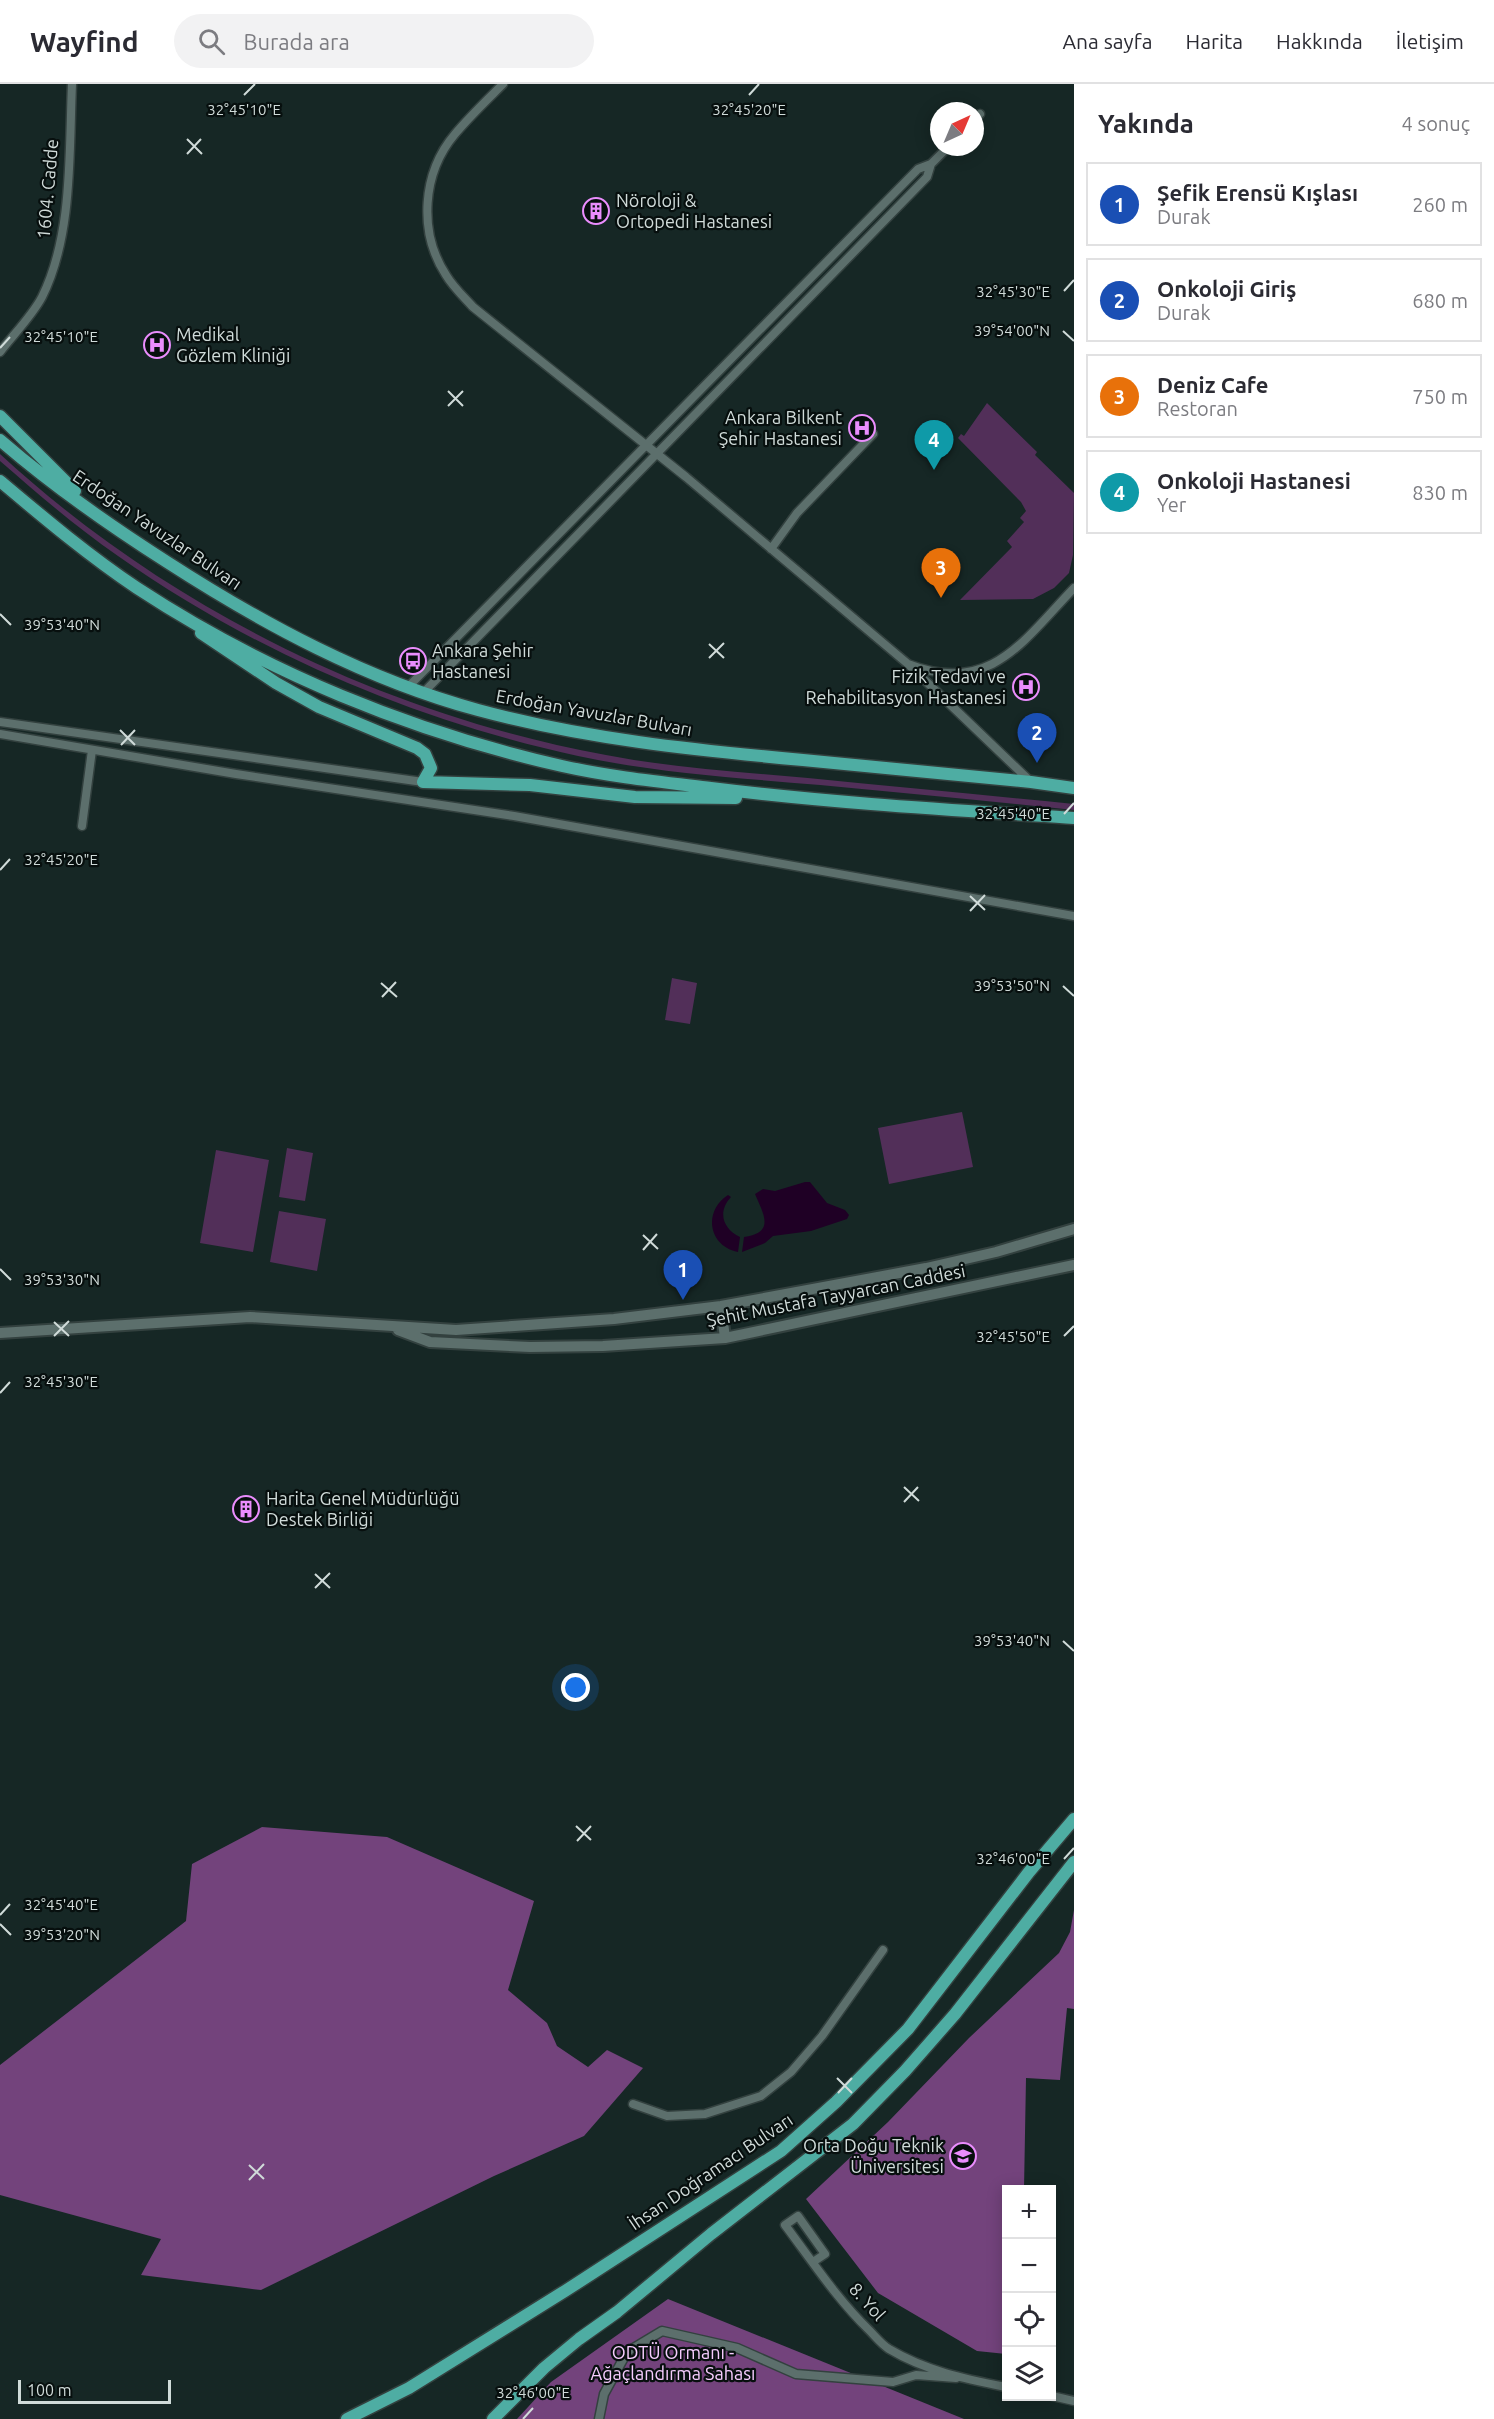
<!DOCTYPE html>
<html lang="tr">
<head>
<meta charset="utf-8">
<style>
	:root { --surface:#fff; --page:#f2f2f3; --text:#2b2b33; --muted:#7c7c81; --line:#e1e1e2; --accent:#db2777 }
	body { margin:0; font-family:Ubuntu,sans-serif; background:var(--page); color:var(--text) }
	.controls { position:absolute; right:18px; bottom:18px; display:grid; overflow:hidden; border-radius:0px; box-shadow:0 3px 15px #0003 }
	.controls button { width:54px; height:54px; display:grid; place-items:center; padding:0; border:0; border-bottom:2px solid var(--line); background:var(--surface); color:var(--text); font:30px sans-serif }
	.compass { position:absolute; left:930px; top:18px; width:54px; height:54px; border-radius:50%; background:var(--surface); box-shadow:0 3px 15px #0003; rotate:44deg }
	.scale { position:absolute; left:18px; bottom:15px; width:153px; box-sizing:border-box; padding-left:6px; border:3px solid #d0dbd9; border-top:0; font-size:16px; line-height:21px; white-space:nowrap; color:#d0dbd9; -webkit-text-stroke:4px #070f0e; paint-order:stroke }
	.you { position:absolute; left:576px; top:1604px; width:21px; height:21px; margin:-15px; border:4px solid #fff; border-radius:50%; background:#1a73e8; box-shadow:0 0 0 9px #1a73e833 }
	.badge { display:grid; place-items:center; width:39px; height:39px; border-radius:50%; background:var(--accent); color:#fff; font-size:20px; font-weight:700 }
	.pin { position:absolute; translate:-50% -50px; filter:drop-shadow(0 2px 3px #0008) }
	.pin::after { content:''; position:absolute; top:32px; width:21px; height:18px; background:inherit; clip-path:polygon(0 0,100% 0,50% 100%) }
	.list { margin:0; padding:0; list-style:none }
	h2 { display:flex; justify-content:space-between; align-items:center; height:78px; margin:0; padding:0 24px; font-size:26px }
	h2 small { font-size:20px; font-weight:400; color:var(--muted) }
	.list li { display:grid; grid-template-columns:39px 1fr auto; gap:18px; align-items:center; box-sizing:border-box; height:84px; margin:0 12px 12px; padding:0 12px; border:2px solid var(--line); border-radius:0px }
	.list b { display:block; font-size:22px; white-space:nowrap }
	.list p { margin:0; font-size:20px; white-space:nowrap; color:var(--muted) }
	.list em { font-size:20px; font-style:normal; color:var(--muted) }
	.icon { flex:none; width:33px; height:33px; fill:none; stroke:currentColor; stroke-width:2; stroke-linecap:round; stroke-linejoin:round }
	.map { position:relative; flex:none; width:1074px; height:2335px; overflow:hidden }
	header { display:flex; align-items:center; gap:36px; box-sizing:border-box; height:84px; padding:0 30px; background:var(--surface); border-bottom:2px solid var(--line) }
	header strong { font-size:28px }
	nav { display:flex; gap:33px; margin-inline-start:auto; font-size:21px }
	.search { width:420px; height:54px; background:var(--page); display:flex; align-items:center; gap:15px; box-sizing:border-box; padding:0 21px; border-radius:33px; color:var(--muted); font-size:22px }
	main { display:flex }
	aside { flex:1; background:var(--surface) }
	.map>svg:first-child { display:block }
	.green { fill:#522f59 }
	.forest { fill:#73437c }
	.water { fill:#1f0025 }
	.lines { fill:none; stroke-linecap:round; stroke-linejoin:round }
	.street-casing { stroke:#33413f; stroke-width:11 }
	.secondary-casing { stroke:#33413f; stroke-width:14 }
	.primary-casing { stroke:#33413f; stroke-width:15 }
	.street { stroke:#5c6f6c; stroke-width:8 }
	.secondary { stroke:#5c6f6c; stroke-width:10 }
	.primary { stroke:#4eada3; stroke-width:12 }
	.ticks { fill:none; stroke:#d0dbd9; stroke-width:2 }
	.labels { text-anchor:middle; stroke-width:4.5; stroke-linejoin:round; paint-order:stroke }
	.street-label { font-size:18px; fill:#d0dbd9; stroke:#070f0e }
	.poi-label { font-size:18px; fill:#d0dbd9; stroke:#070f0e; text-anchor:start }
	.park-label { font-size:18px; fill:#f6ccfe; stroke:#070f0e }
	.ticks-label { font-size:15px; text-anchor:middle; fill:#d0dbd9; stroke:#070f0e; stroke-width:4.5; stroke-linejoin:round; paint-order:stroke }
</style>
</head>
<body>
<header>
<strong>Wayfind</strong>
<div class="search"><svg class="icon" aria-label="search" viewBox="0 0 24 24"><circle cx="10" cy="10" r="6"/><path d="M15 15l6 6"/></svg>Burada ara</div>
<nav><a>Ana sayfa</a><a>Harita</a><a>Hakkında</a><a>İletişim</a></nav>
</header>
<main>
<div class="map">
<svg width="1074" height="2335" viewBox="0 0 1074 2335">
	<rect width="100%" height="100%" fill="#162725"/>
	<path class="green" d="M987,319L1037,368L1035,371L1074,409L1073,471L1069,489L1054,504L1033,515L960,516L1012,463L1007,457L1024,438L1020,434L1026,427L1021,418L958,354L961,350L964,352Z
		M0,370C167,524 382,630 606,671C673,684 741,688 808,694C897,703 985,711 1074,720V726C989,717 905,709 820,701C739,694 657,689 578,672C413,636 256,569 118,472C76,443 38,410 0,377Z
		M672,894L697,899L690,940L665,936Z
		M962,1028L973,1083L889,1100L878,1044Z
		M287,1064L313,1069L305,1117L279,1113Z
		M216,1066L269,1076L253,1168L200,1159Z
		M279,1127L326,1135L317,1187L270,1178Z"/>
	<path class="forest" d="M262,1743L387,1753L534,1817L508,1906L547,1939L557,1962L588,1983L607,1966L643,1984L584,2052L494,2092L261,2206L141,2191L161,2155L0,2111V1981L186,1837L192,1780Z
		M1074,1826V1925L1067,1924L1060,1996L1026,1994L1024,2105L1006,2106V2270L977,2267L878,2209L806,2115L888,2038L969,1954L1059,1869L1070,1848Z
		M668,2215L964,2335H517L551,2298Z"/>
	<path class="water" d="M805,1098H810L827,1119L845,1126L849,1131L847,1135L811,1147L773,1152L765,1159L742,1168L744,1153C776,1149 763,1129 755,1110L763,1105L775,1107Z
		M728,1111L731,1113C717,1128 723,1145 740,1153L738,1168C708,1162 703,1127 728,1111Z"/>
	<g class="lines">
		<defs>
			<path id="street" d="M503,0C487,16 470,32 455,50C422,89 418,148 446,191C453,203 464,213 473,223L686,393L908,580C990,612 1023,557 1074,504
				M975,35L980,30
				M0,268C13,251 32,232 42,213C73,151 69,68 72,0
				M771,465L797,429L873,350
				M910,582L1031,698
				M409,602L918,85L931,80L948,63
				M424,608L927,93L931,80
				M0,638L423,698
				M0,650L236,690L514,732L1074,832
				M82,742L92,666
				M633,2020L667,2032L705,2030L761,2012L791,1988L822,1952L883,1866
				M813,2178L825,2170L798,2132L785,2141C812,2177 837,2215 869,2246C875,2252 881,2260 889,2265C926,2287 965,2295 1006,2303
				M1052,2312L1074,2317
				M599,2335L604,2310L627,2268L662,2247L737,2264L796,2290L893,2298L916,2291L956,2294"/>
			<path id="secondary" d="M721,1222L725,1254
				M398,1246L430,1258L530,1263L603,1262L725,1254L1074,1181
				M0,1249L250,1233L456,1246L614,1235L721,1222L926,1184L996,1168L1074,1145"/>
			<path id="primary" d="M0,332L75,407
				M0,356C52,401 109,441 167,478C263,540 367,596 478,626C585,655 694,666 803,676C879,683 955,691 1031,698L1074,704
				M0,397C44,434 89,472 137,504C265,588 412,648 562,682C611,693 661,698 711,704C831,719 953,726 1074,734
				M201,549L276,599L319,623L417,664L425,670L431,684L423,698
				M423,698L530,701L635,713L736,714
				M347,2335L409,2304L565,2207L781,2067L836,2018L908,1945L1029,1788L1074,1735
				M493,2335L544,2284L579,2255L617,2228L711,2150L853,2040L905,1987L955,1930L1074,1778"/>
		</defs>
		<use href="#street" class="street-casing"/>
		<use href="#secondary" class="secondary-casing"/>
		<use href="#primary" class="primary-casing"/>
		<use href="#street" class="street"/>
		<use href="#secondary" class="secondary"/>
		<use href="#primary" class="primary"/>
	</g>
	<path class="ticks" d="M244,11L255,0M749,11L759,0M187,55L202,70M187,70L201,55M1064,207L1074,196M1063,247L1074,257M0,264L10,253M448,307L463,322M448,322L463,307M0,530L11,541M709,560L724,574M709,574L724,559M120,646L135,661M121,661L135,646M1064,730L1074,719M0,786L10,775M970,812L985,826M970,827L985,811M381,899L397,913M1063,902L1074,912M382,913L396,898M643,1151L658,1165M643,1166L657,1150M0,1185L11,1196M54,1238L69,1252M54,1252L69,1237M1064,1252L1074,1242M0,1309L10,1298M904,1403L919,1417M904,1418L918,1403M315,1490L330,1504M315,1504L330,1489M1063,1557L1074,1567M576,1742L591,1756M577,1757L591,1742M1064,1775L1074,1764M0,1831L10,1820M0,1840L11,1851M837,1994L852,2009M838,2009L852,1994M249,2081L264,2095M249,2096L264,2080M523,2335L533,2324"/>
	<defs>
		<symbol id="building-ring" viewBox="-11 -11 22 22"><circle r="9.5" fill="#070f0e" stroke="#ea8dfd" stroke-width="1.5"/><path d="M-4-6H4V6H1V3H-1V6H-4ZM-2.5-4.3h1.7v1.8h-1.7ZM.8-4.3h1.7v1.8H.8ZM-2.5-1h1.7V.8h-1.7ZM.8-1h1.7V.8H.8Z" fill="#ea8dfd"/></symbol>
		<symbol id="hospital-ring" viewBox="-11 -11 22 22"><circle r="9.5" fill="#070f0e" stroke="#ea8dfd" stroke-width="1.5"/><path d="M-5-5h3v3.5h4V-5h3V5h-3V1.5h-4V5h-3Z" fill="#ea8dfd"/></symbol>
		<symbol id="bus-ring" viewBox="-11 -11 22 22"><circle r="9.5" fill="#070f0e" stroke="#ea8dfd" stroke-width="1.5"/><path d="M-5-6H5V4H4V6H2V4H-2V6H-4V4H-5ZM-3.5-4V0h7V-4ZM-3.5 1.2v1.5H-2V1.2ZM2 1.2v1.5H3.5V1.2Z" fill="#ea8dfd"/></symbol>
		<symbol id="university-ring" viewBox="-11 -11 22 22"><circle r="9.5" fill="#070f0e" stroke="#ea8dfd" stroke-width="1.5"/><path d="M0-5L7-2L0 1L-7-2ZM-4 1L0 2.5L4 1V4Q0 6-4 4Z" fill="#ea8dfd"/></symbol>
	</defs>
	<g fill-rule="evenodd">
		<use href="#building-ring" x="581" y="112" width="30" height="30"/>
		<use href="#hospital-ring" x="142" y="246" width="30" height="30"/>
		<use href="#hospital-ring" x="847" y="329" width="30" height="30"/>
		<use href="#bus-ring" x="398" y="562" width="30" height="30"/>
		<use href="#hospital-ring" x="1011" y="588" width="30" height="30"/>
		<use href="#building-ring" x="231" y="1410" width="30" height="30"/>
		<use href="#university-ring" x="948" y="2057" width="30" height="30"/>
	</g>
	<g class="labels">
		<g class="street-label">
			<text transform="translate(48 105) rotate(-85)" y="6">1604. Cadde</text>
			<text transform="translate(157 446) rotate(34)" y="6">Erdoğan Yavuzlar Bulvarı</text>
			<text transform="translate(594 629) rotate(10)" y="6">Erdoğan Yavuzlar Bulvarı</text>
			<text transform="translate(836 1212) rotate(-11)" y="6">Şehit Mustafa Tayyarcan Caddesi</text>
			<text transform="translate(711 2088) rotate(-34)" y="6">İhsan Doğramacı Bulvarı</text>
			<text transform="translate(867 2218) rotate(48)" y="6">8. Yol</text>
		</g>
		<g class="poi-label">
			<text x="616" y="123">Nöroloji &amp;<tspan x="616" dy="21">Ortopedi Hastanesi</tspan></text>
			<text x="176" y="257">Medikal<tspan x="176" dy="21">Gözlem Kliniği</tspan></text>
			<text x="842" y="340" text-anchor="end">Ankara Bilkent<tspan x="842" dy="21">Şehir Hastanesi</tspan></text>
			<text x="432" y="573">Ankara Şehir<tspan x="432" dy="21">Hastanesi</tspan></text>
			<text x="1006" y="599" text-anchor="end">Fizik Tedavi ve<tspan x="1006" dy="21">Rehabilitasyon Hastanesi</tspan></text>
			<text x="266" y="1421">Harita Genel Müdürlüğü<tspan x="266" dy="21">Destek Birliği</tspan></text>
			<text x="944" y="2068" text-anchor="end">Orta Doğu Teknik<tspan x="944" dy="21">Üniversitesi</tspan></text>
		</g>
		<g class="park-label">
			<text x="673" y="2275">ODTÜ Ormanı -<tspan x="673" dy="21">Ağaçlandırma Sahası</tspan></text>
		</g>
	</g>
	<g class="ticks-label">
		<text x="244" y="31">32°45'10"E</text>
		<text x="749" y="31">32°45'20"E</text>
		<text x="1013" y="213">32°45'30"E</text>
		<text x="1012" y="252">39°54'00"N</text>
		<text x="61" y="258">32°45'10"E</text>
		<text x="62" y="546">39°53'40"N</text>
		<text x="1013" y="735">32°45'40"E</text>
		<text x="61" y="781">32°45'20"E</text>
		<text x="1012" y="907">39°53'50"N</text>
		<text x="62" y="1201">39°53'30"N</text>
		<text x="1013" y="1258">32°45'50"E</text>
		<text x="61" y="1303">32°45'30"E</text>
		<text x="1012" y="1562">39°53'40"N</text>
		<text x="1013" y="1780">32°46'00"E</text>
		<text x="61" y="1826">32°45'40"E</text>
		<text x="62" y="1856">39°53'20"N</text>
		<text x="533" y="2314">32°46'00"E</text>
	</g>
</svg>
<div class="controls">
<button>+</button>
<button>−</button>
<button><svg class="icon" aria-label="locate" viewBox="0 0 24 24"><circle cx="12" cy="12" r="6"/><path d="M12 2v4M12 18v4M2 12h4M18 12h4"/></svg></button>
<button><svg class="icon" aria-label="layers" viewBox="0 0 24 24"><path d="M12 4l9 5-9 5-9-5zM3 14l9 5 9-5"/></svg></button>
</div>
<svg class="compass" viewBox="-18 -18 36 36"><path d="M0-13l5 13h-10z" fill="#e53935"/><path d="M0 13l5-13h-10z" fill="#7c7c81"/></svg>
<div class="scale">100 m</div>
<div class="you"></div>
<div class="pin badge" style="left:683px;top:1216px;background:#1a4fb4">1</div>
<div class="pin badge" style="left:1037px;top:679px;background:#1a4fb4">2</div>
<div class="pin badge" style="left:941px;top:514px;background:#e8710a">3</div>
<div class="pin badge" style="left:934px;top:386px;background:#0f9aa8">4</div>
</div>
<aside>
<h2>Yakında<small>4 sonuç</small></h2>
<ul class="list">
<li><span class="badge" style="background:#1a4fb4">1</span><div><b>Şefik Erensü Kışlası</b><p>Durak</p></div><em>260 m</em></li>
<li><span class="badge" style="background:#1a4fb4">2</span><div><b>Onkoloji Giriş</b><p>Durak</p></div><em>680 m</em></li>
<li><span class="badge" style="background:#e8710a">3</span><div><b>Deniz Cafe</b><p>Restoran</p></div><em>750 m</em></li>
<li><span class="badge" style="background:#0f9aa8">4</span><div><b>Onkoloji Hastanesi</b><p>Yer</p></div><em>830 m</em></li>
</ul>
</aside>
</main>
</body>
</html>
